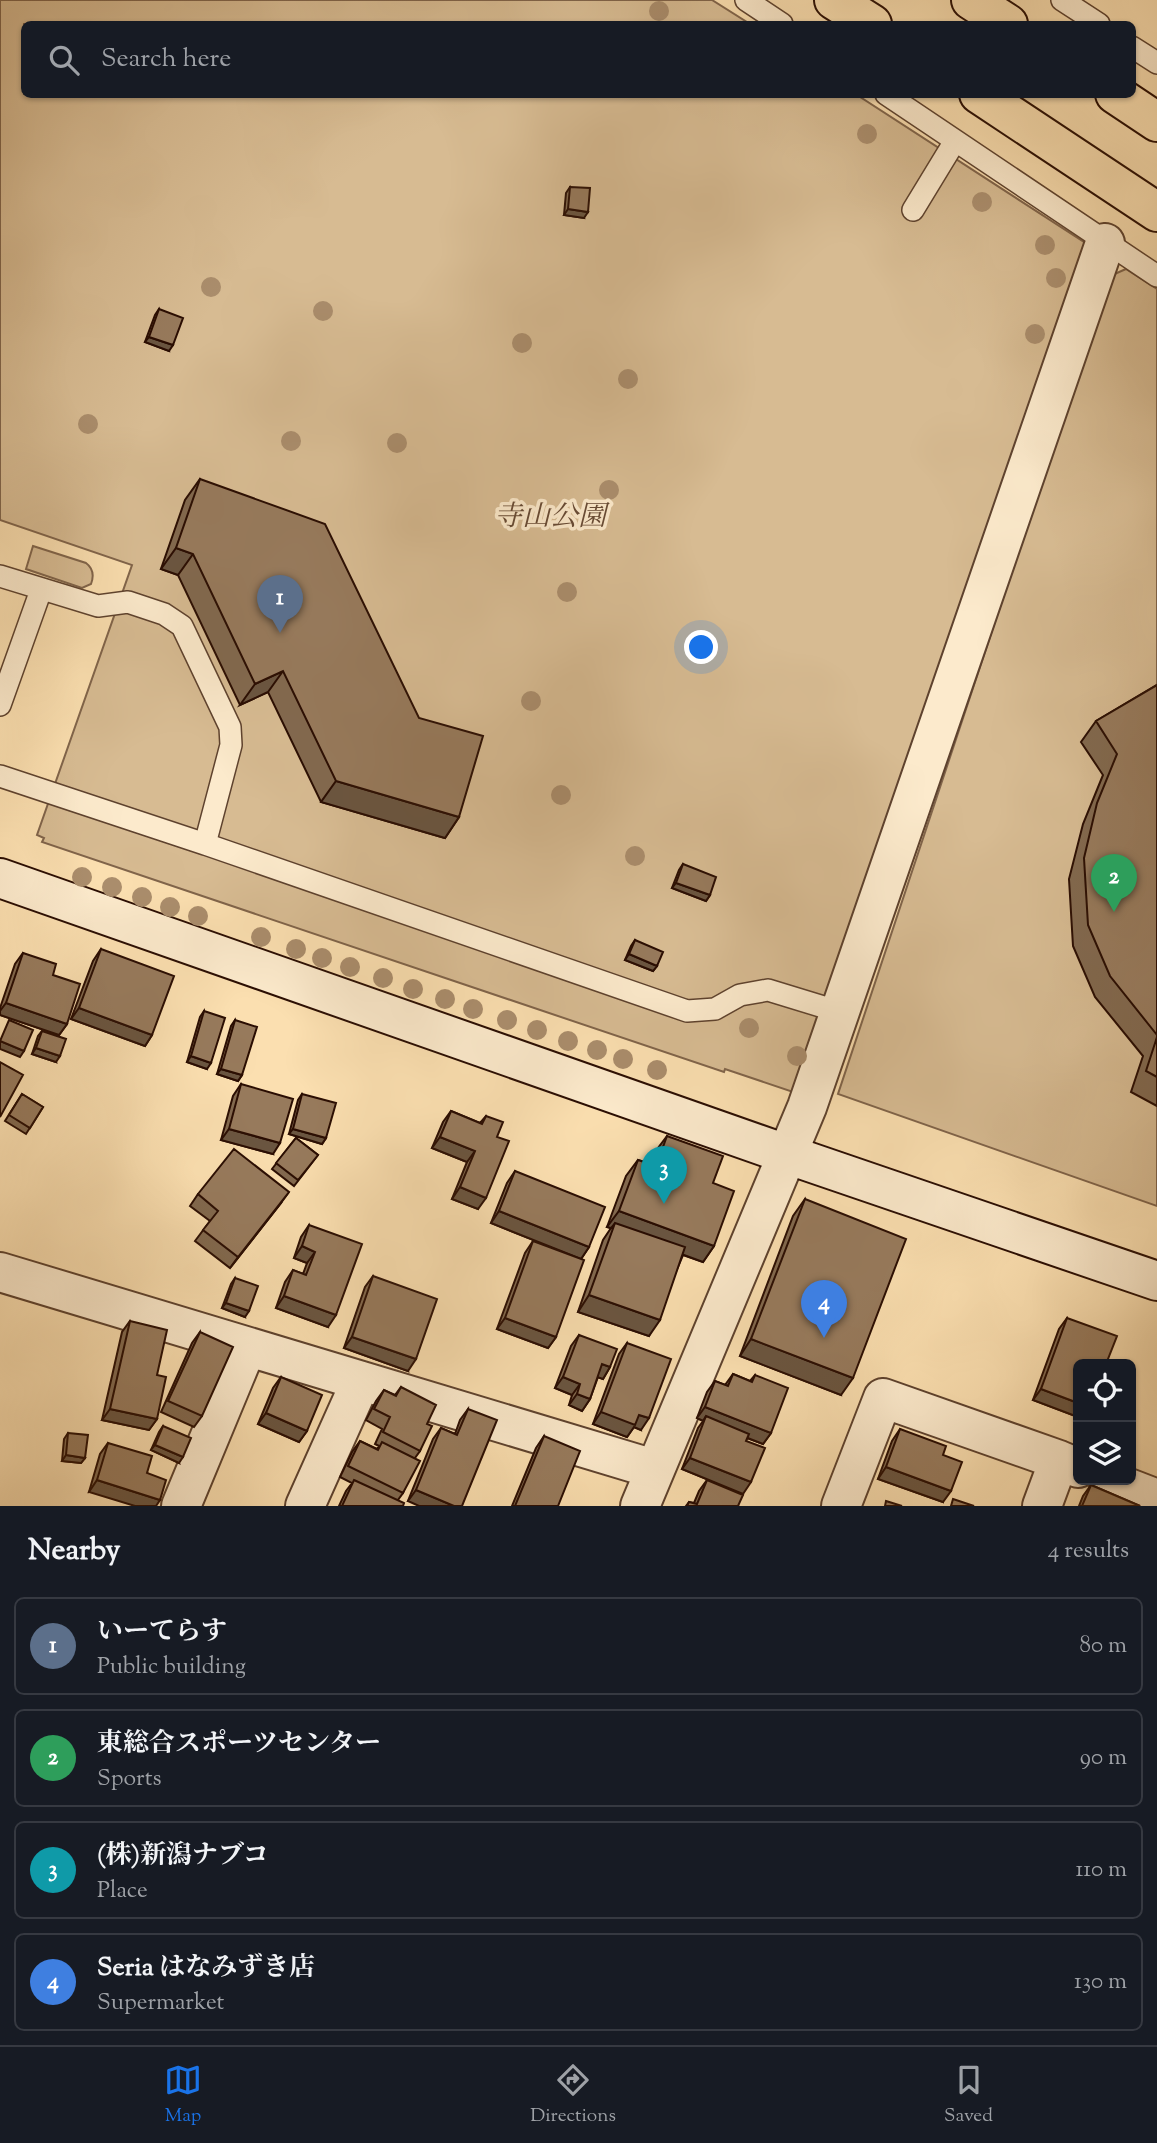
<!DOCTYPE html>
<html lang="en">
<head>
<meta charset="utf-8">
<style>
	:root { --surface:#171b24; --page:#20242c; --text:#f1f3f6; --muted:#9ea1a6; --line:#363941; --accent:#1a73e8 }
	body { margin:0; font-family:"Sorts Mill Goudy","Noto Serif JP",serif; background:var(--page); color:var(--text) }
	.controls { position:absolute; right:21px; bottom:21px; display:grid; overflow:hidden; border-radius:10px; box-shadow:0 2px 5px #0004 }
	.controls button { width:63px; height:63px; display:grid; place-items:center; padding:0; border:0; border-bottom:2px solid var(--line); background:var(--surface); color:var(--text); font:35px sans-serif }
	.you { position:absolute; left:702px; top:648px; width:24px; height:24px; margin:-18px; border:5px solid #fff; border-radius:50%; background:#1a73e8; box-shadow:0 0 0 10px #1a73e833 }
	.badge { display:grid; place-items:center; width:46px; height:46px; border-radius:50%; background:var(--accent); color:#fff; font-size:23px; font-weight:700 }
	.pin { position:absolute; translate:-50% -58px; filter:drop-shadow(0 2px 4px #0008) }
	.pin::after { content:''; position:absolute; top:37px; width:24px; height:21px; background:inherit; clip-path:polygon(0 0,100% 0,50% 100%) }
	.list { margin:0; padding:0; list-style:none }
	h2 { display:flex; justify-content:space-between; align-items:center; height:91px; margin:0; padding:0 28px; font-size:30px }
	h2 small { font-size:23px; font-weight:400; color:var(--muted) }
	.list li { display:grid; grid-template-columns:46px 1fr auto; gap:21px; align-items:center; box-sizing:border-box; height:98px; margin:0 14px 14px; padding:0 14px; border:2px solid var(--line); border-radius:10px }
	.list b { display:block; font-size:26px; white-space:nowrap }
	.list p { margin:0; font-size:23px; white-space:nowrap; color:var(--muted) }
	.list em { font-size:23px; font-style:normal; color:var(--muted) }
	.icon { flex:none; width:38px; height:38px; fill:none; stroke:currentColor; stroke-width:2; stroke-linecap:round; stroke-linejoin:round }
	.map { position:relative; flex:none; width:1157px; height:1506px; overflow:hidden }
	.search { position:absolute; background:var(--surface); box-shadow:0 2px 5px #0004; left:21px; right:21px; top:21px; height:77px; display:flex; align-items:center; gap:18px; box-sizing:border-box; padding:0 24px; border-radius:10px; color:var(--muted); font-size:26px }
	.sheet { height:539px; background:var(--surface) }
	nav { display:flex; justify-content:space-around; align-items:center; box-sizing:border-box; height:98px; border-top:2px solid var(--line); background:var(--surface); font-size:19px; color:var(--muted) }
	nav a { display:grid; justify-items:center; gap:4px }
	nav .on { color:var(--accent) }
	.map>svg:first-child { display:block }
	.green { fill:#d7bb92; stroke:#80644a; stroke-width:2 }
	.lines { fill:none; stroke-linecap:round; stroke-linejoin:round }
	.lane-casing { stroke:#5e422e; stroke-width:24 }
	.street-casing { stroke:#5e422e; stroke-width:42 }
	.secondary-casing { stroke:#2a0d02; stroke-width:42 }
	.highway-casing { stroke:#2a0d02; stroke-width:42 }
	.lane { stroke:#fceacc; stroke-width:21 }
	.street { stroke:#fceacc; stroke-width:38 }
	.secondary { stroke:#fceacc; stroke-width:38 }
	.highway { stroke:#fbdfb0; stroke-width:38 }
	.tree { fill:#aa8d6c }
	.wall { fill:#82694f; stroke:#2a0d02; stroke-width:2 }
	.shaded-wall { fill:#6a5540; stroke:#2a0d02; stroke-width:2 }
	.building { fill:#977a5c; stroke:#2a0d02; stroke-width:2 }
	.labels { text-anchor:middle; stroke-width:7; stroke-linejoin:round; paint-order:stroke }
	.park-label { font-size:28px; font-style:italic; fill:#674a34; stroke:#fceacc }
</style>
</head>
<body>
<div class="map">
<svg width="1157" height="1506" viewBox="0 0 1157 1506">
	<rect width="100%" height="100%" fill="#fbdfb0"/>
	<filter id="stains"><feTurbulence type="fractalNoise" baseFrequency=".00286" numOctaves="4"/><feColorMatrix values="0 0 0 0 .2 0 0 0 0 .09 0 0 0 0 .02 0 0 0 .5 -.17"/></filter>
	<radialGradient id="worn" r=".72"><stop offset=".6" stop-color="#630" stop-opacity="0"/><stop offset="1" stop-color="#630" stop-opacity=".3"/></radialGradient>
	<path class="green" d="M0,0H712L750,24H24V94L857,95L1087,244L799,1094L725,1069L724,1072L42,842L44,838L37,835L132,565L0,520Z
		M1126,269L1157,289V1206L838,1094L1110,276Z
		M33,546L86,563C94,569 94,576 91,584L82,588L26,569Z"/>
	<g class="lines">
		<defs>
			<path id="lane" d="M746,0L782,24
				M1062,0L1099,24
				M1132,47L1157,63
				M886,94L1157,276
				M913,210L955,141
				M0,576L98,606L128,602L164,614L182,626L230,727L231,745L205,844L687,1011L715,1009L740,995L768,990L840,1012
				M0,705L41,590
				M0,776L205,844"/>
			<path id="street" d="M0,1272L654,1469
				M1108,1480L1157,1499
				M181,1506L247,1347
				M305,1506L361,1381
				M640,1506L807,1107L1105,243
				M841,1506L883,1398L1059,1460
				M1042,1506L1059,1460L1078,1468"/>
			<path id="secondary" d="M0,878L786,1154L1157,1281"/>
			<path id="highway" d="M834,0L872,24
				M971,0L1008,24
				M979,94L1157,212
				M1115,94L1157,122"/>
		</defs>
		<use href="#lane" class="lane-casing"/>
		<use href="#street" class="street-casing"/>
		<use href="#secondary" class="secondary-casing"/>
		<use href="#highway" class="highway-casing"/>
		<use href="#lane" class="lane"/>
		<use href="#street" class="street"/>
		<use href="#secondary" class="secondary"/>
		<use href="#highway" class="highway"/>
	</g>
	<g class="tree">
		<circle cx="659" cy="11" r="10"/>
		<circle cx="867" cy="134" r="10"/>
		<circle cx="982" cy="202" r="10"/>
		<circle cx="1045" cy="245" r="10"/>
		<circle cx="1056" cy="278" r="10"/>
		<circle cx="211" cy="287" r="10"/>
		<circle cx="323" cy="311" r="10"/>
		<circle cx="1035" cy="334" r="10"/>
		<circle cx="522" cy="343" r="10"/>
		<circle cx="628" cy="379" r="10"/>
		<circle cx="88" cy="424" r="10"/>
		<circle cx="291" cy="441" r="10"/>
		<circle cx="397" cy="443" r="10"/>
		<circle cx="609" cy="490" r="10"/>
		<circle cx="567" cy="592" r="10"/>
		<circle cx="531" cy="701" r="10"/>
		<circle cx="561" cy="795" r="10"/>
		<circle cx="635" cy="856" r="10"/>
		<circle cx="82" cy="877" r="10"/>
		<circle cx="112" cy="887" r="10"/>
		<circle cx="142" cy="897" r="10"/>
		<circle cx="170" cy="907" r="10"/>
		<circle cx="198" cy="916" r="10"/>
		<circle cx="261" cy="937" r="10"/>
		<circle cx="296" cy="949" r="10"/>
		<circle cx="322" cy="958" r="10"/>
		<circle cx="350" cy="967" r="10"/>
		<circle cx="383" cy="978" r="10"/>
		<circle cx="413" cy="989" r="10"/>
		<circle cx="445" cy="999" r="10"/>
		<circle cx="473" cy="1009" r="10"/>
		<circle cx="507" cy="1020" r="10"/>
		<circle cx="749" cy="1028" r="10"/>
		<circle cx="537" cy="1030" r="10"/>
		<circle cx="568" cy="1041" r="10"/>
		<circle cx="597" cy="1050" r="10"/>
		<circle cx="797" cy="1056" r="10"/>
		<circle cx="623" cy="1059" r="10"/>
		<circle cx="657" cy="1070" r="10"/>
	</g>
	<path class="wall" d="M570,187L584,218L564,215L566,193Z
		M159,309L169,351L145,342L155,315Z
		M200,479L459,817L445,838L321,802L268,692L240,705L178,575L161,569L185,500Z
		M1157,685V1106L1131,1092L1143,1056L1095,997L1073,946L1069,879L1083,824L1103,775L1081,742L1096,721Z
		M683,864L710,895L706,901L672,888L679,870Z
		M635,940L657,966L653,971L625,960L631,946Z
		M101,949L152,1035L145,1046L71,1019L93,961Z
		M23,953L53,975L67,1024L59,1035L0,1015V1008L15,964Z
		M204,1011L207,1069L187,1062L200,1017Z
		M235,1020L242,1075L238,1081L217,1074L231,1026Z
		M42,1031L56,1062L32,1054L38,1036Z
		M241,1084L273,1154L221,1140L233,1096Z
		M22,1094L43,1107L26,1134L5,1121Z
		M302,1094L326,1138L322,1144L289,1134L298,1100Z
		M451,1111L480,1123L486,1116L497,1137L478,1209L452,1199L467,1162L432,1148L443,1122Z
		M667,1136L713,1183L714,1246L703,1262L683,1255L649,1336L578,1312L603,1240L611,1228L607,1227L626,1176L638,1160L651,1164L655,1152Z
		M296,1138L318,1155L294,1186L272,1169Z
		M515,1171L589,1247L581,1259L491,1223L507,1183Z
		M198,1194L281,1203L230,1268L195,1241L210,1221L190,1206Z
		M805,1199L841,1395L740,1356L793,1216Z
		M309,1225L328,1327L276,1308L285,1282L293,1270L303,1274L307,1263L294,1258L301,1237Z
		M533,1241L556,1337L548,1348L497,1329L525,1253Z
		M373,1276L408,1371L344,1348L365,1287Z
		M235,1278L245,1317L222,1308L231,1284Z
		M1067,1318L1078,1364V1417L1033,1400L1059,1329Z
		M130,1321L157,1375V1419L149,1430L102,1420L122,1332Z
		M200,1332L202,1416L194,1427L161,1412L192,1343Z
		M579,1335L610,1367L603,1379L598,1377L590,1399L582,1411L569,1405L572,1395L555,1388L571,1346Z
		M627,1343L641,1430L634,1427L627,1437L593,1424L619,1354Z
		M733,1374L750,1381L755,1375L771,1433L763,1444L747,1438L746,1441L743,1494L682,1469L698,1428L703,1421L697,1418L707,1392L715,1381L725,1385Z
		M281,1377L307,1431L299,1442L258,1424L273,1388Z
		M401,1387L427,1424L420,1451L415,1458L403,1493L398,1500L403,1506H339L346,1491L352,1483L340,1477L352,1452L360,1441L377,1449L379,1446L375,1444L382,1429L366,1420L376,1401L384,1390L395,1395Z
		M468,1409L462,1506L408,1501L433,1439L441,1428L455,1434L460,1420Z
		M163,1426L179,1463L151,1450L159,1432Z
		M900,1429L943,1455V1502L878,1479L892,1441Z
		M68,1433L85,1458L81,1463L62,1461L64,1439Z
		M544,1436L558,1506H512L536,1448Z
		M108,1443L147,1473L89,1492L100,1454Z
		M707,1480L738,1506H686L689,1502L694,1503L699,1491Z
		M1091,1485L1140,1506H1079L1083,1496Z"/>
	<path class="shaded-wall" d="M568,209L588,212L584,218L564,215Z
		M149,337L173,345L169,351L145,342Z
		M176,548L193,554L178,575L161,569Z
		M283,671L268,692L240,705L255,684Z
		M336,781L459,817L445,838L321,802Z
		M676,883L710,895L706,901L672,888Z
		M629,954L657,966L653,971L625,960Z
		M6,1003L67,1024L59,1035L0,1015V1011Z
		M79,1008L152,1035L145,1046L71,1019Z
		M0,1041L24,1051L20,1057L0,1049Z
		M36,1048L60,1056L56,1062L32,1054Z
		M191,1056L211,1063L207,1069L187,1062Z
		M221,1069L242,1075L238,1081L217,1074Z
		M229,1129L280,1143L273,1154L221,1140Z
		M293,1129L326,1138L322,1144L289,1134Z
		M440,1137L475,1151L467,1162L432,1148Z
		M460,1187L486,1198L478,1209L452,1199Z
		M289,1192L281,1203L230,1268L238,1257Z
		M499,1211L589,1247L581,1259L491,1223Z
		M619,1211L714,1246L703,1262L613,1229L615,1223L611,1228L607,1227Z
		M302,1246L315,1252L307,1263L294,1258Z
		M589,1295L660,1320L649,1336L578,1312Z
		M284,1296L336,1315L328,1327L276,1308Z
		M226,1303L249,1311L245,1317L222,1308Z
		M505,1318L556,1337L548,1348L497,1329Z
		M352,1337L416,1359L408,1371L344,1348Z
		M751,1339L853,1378L841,1395L740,1356Z
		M602,1364L610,1367L603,1379L594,1376Z
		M563,1377L580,1384L572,1395L555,1388Z
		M1041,1389L1078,1403V1417L1033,1400Z
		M577,1394L590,1399L582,1411L569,1405Z
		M705,1407L771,1433L763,1444L704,1421L706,1416L703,1421L697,1418Z
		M110,1409L157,1419L149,1430L102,1420Z
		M601,1412L639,1415L649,1418L641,1430L634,1427L627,1437L593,1424Z
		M266,1413L307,1431L299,1442L258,1424Z
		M155,1445L183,1457L179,1463L151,1450Z
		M66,1455L85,1458L81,1463L62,1461Z
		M690,1458L751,1482L743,1494L682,1469Z
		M886,1467L951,1491L943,1502L878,1479Z
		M97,1480L160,1500L156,1506H135L89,1492Z
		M416,1490L454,1506H419L408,1501Z"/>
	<path class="building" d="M570,187L590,188L588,212L568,209Z
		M159,309L183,318L173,345L149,337Z
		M200,479L325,524L419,718L483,736L459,817L336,781L283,671L255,684L193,554L176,548Z
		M1157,685V1035L1110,976L1088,925L1084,858L1097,803L1117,754L1096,721Z
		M683,864L716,877L710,895L676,883Z
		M635,940L663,952L657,966L629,954Z
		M101,949L174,976L152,1035L79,1008Z
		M23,953L56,964L53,975L80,984L67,1024L6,1003Z
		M204,1011L225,1018L211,1063L191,1056Z
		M9,1020L33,1030L24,1051L0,1041Z
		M235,1020L257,1027L242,1075L221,1069Z
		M42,1031L66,1039L60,1056L36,1048Z
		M1157,1037V1077L1146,1071Z
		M0,1062L23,1075L0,1117Z
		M241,1084L293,1099L280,1143L229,1129Z
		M22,1094L43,1107L30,1128L9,1115Z
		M302,1094L336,1103L326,1138L293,1129Z
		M451,1111L482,1124L486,1116L503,1122L497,1137L509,1141L486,1198L460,1187L475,1151L440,1137Z
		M667,1136L723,1156L713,1183L734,1191L714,1246L619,1211L638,1160L656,1166Z
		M296,1138L318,1155L298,1180L276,1163Z
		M234,1149L289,1192L238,1257L203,1230L218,1211L198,1194Z
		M515,1171L605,1207L589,1247L499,1211Z
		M805,1199L906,1239L853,1378L751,1339Z
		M615,1223L685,1247L660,1320L589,1295Z
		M309,1225L362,1244L336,1315L284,1296L293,1270L306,1275L315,1252L302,1246Z
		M533,1241L584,1260L556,1337L505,1318Z
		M373,1276L437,1299L416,1359L352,1337Z
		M235,1278L258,1286L249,1311L226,1303Z
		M1067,1318L1117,1336L1106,1364H1078V1403L1041,1389Z
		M130,1321L167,1330L157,1375L166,1377L157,1419L110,1409Z
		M200,1332L233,1347L202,1416L168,1401Z
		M579,1335L617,1349L610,1367L602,1364L590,1399L577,1394L580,1384L563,1377Z
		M627,1343L671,1359L649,1418L639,1415L635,1425L601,1412Z
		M733,1374L752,1382L755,1375L788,1388L771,1433L705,1407L715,1381L728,1386Z
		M281,1377L322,1395L307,1431L266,1413Z
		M401,1387L436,1405L427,1424L432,1426L420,1451L383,1432L390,1417L374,1409L384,1390L396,1396Z
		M468,1409L497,1420L462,1506H454L416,1490L441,1428L457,1435Z
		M706,1416L749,1434L746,1441L765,1448L751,1482L690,1458Z
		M163,1426L191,1438L183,1457L155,1445Z
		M900,1429L946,1446L943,1455L962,1462L951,1491L886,1467Z
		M68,1433L88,1435L85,1458L66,1455Z
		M544,1436L580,1451L558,1506H515Z
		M360,1441L378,1450L382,1442L420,1461L403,1493L348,1466Z
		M108,1443L152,1456L147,1473L166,1480L160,1500L97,1480Z
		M354,1480L404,1503L403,1506H342Z
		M707,1480L743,1495L738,1506H687L689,1502L697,1504Z
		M1091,1485L1140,1506H1082Z
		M953,1499L974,1506H951Z
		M886,1501L902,1506H885Z"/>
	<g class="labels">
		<g class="park-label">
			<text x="550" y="525">寺山公園</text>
		</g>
	</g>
	<rect width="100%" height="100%" filter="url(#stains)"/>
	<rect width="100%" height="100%" fill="url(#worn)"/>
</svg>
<div class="controls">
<button><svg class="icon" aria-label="locate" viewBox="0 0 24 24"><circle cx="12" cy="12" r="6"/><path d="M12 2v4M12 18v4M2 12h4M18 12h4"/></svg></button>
<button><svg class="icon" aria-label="layers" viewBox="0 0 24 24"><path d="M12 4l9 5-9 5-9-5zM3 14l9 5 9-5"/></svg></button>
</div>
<div class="you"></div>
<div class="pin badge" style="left:280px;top:633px;background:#5c6f8a">1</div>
<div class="pin badge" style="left:1114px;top:912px;background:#2e9e5b">2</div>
<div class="pin badge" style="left:664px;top:1204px;background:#0f9aa8">3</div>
<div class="pin badge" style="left:824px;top:1338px;background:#3f7fe0">4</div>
<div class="search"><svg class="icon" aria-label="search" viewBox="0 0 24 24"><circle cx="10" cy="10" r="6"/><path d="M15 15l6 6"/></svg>Search here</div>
</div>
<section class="sheet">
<h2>Nearby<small>4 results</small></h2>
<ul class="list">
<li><span class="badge" style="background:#5c6f8a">1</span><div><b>いーてらす</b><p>Public building</p></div><em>80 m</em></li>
<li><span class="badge" style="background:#2e9e5b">2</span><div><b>東総合スポーツセンター</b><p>Sports</p></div><em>90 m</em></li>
<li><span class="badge" style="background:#0f9aa8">3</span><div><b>(株)新潟ナブコ</b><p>Place</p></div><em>110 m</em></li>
<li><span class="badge" style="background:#3f7fe0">4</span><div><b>Seria はなみずき店</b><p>Supermarket</p></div><em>130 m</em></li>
</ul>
</section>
<nav>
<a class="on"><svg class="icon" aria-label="map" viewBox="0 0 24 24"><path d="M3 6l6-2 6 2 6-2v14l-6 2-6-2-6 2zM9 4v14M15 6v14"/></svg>Map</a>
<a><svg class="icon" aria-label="directions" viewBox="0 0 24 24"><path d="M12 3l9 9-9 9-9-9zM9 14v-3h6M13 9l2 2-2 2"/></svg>Directions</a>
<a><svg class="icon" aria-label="saved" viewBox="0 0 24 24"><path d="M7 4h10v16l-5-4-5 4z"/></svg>Saved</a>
</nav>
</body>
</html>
